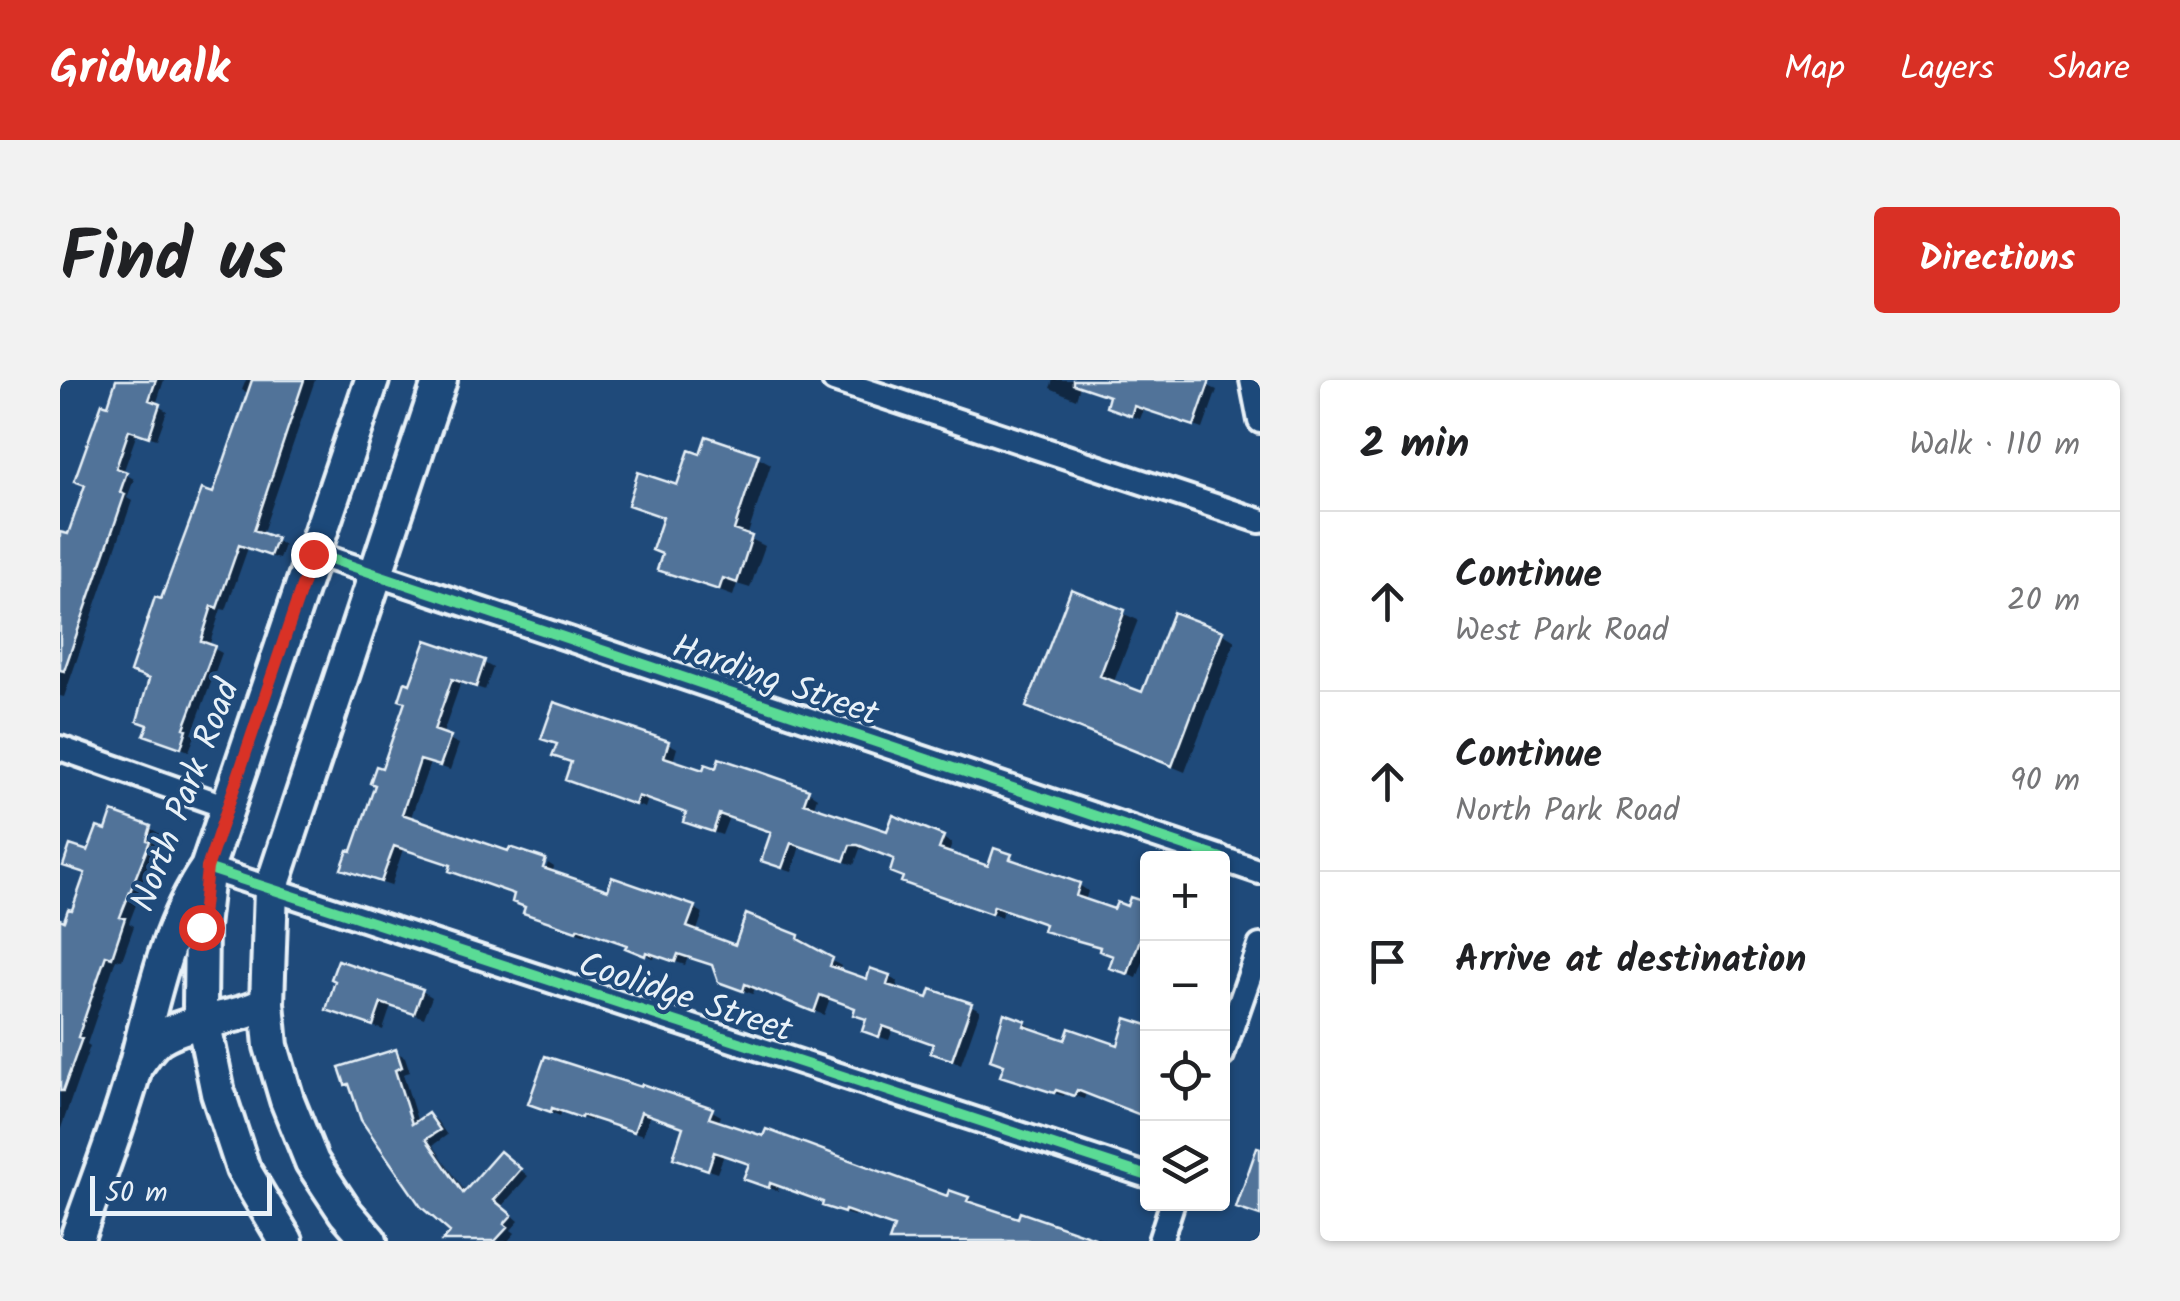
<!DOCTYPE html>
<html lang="en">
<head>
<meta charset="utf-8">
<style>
	:root { --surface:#fff; --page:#f2f2f2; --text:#202124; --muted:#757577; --line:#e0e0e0; --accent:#d93025 }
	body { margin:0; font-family:Kalam,sans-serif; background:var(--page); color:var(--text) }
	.controls { position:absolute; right:30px; bottom:30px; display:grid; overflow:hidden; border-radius:10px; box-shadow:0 2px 8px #0004 }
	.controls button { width:90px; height:90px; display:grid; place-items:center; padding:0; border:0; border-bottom:2px solid var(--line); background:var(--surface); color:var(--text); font:50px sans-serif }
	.scale { position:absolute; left:30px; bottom:25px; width:182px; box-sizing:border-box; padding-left:10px; border:5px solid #e8f1f8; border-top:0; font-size:28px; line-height:35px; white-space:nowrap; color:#e8f1f8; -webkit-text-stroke:8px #1f4a7a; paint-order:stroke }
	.stop { position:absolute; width:30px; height:30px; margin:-22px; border:8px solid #d93025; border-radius:50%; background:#fff }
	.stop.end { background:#d93025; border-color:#fff; box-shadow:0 2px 10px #0008 }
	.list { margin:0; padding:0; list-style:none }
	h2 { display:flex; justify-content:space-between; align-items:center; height:130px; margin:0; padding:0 40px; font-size:42px }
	h2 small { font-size:32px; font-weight:400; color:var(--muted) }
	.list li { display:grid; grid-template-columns:65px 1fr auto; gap:30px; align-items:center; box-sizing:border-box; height:180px; padding:0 40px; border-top:2px solid var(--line) }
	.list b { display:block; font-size:38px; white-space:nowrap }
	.list p { margin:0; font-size:32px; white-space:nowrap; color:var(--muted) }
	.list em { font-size:32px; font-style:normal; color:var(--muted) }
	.icon { flex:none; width:55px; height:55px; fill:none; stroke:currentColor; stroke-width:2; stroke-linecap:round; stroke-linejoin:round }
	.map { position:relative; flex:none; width:1200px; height:861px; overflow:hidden; border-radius:10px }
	header { display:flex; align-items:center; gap:60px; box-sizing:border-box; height:140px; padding:0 50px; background:var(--accent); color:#fff }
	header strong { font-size:48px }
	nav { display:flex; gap:55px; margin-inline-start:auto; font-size:35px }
	.intro { display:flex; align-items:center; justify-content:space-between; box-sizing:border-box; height:240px; padding:0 60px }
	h1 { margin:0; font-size:70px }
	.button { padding:25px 45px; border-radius:10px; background:var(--accent); color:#fff; font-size:35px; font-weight:700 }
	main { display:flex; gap:60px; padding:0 60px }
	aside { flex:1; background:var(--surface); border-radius:10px; box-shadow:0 2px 8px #0004 }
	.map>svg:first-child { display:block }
	.shadow { fill:#0007 }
	.building { fill:#517399; stroke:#e8f1f8; stroke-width:2.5 }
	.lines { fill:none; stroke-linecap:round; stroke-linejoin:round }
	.street-casing { stroke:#e8f1f8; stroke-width:30 }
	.secondary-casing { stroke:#e8f1f8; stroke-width:40 }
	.street { stroke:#1f4a7a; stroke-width:22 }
	.secondary { stroke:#1f4a7a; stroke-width:32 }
	.cycleway-casing { stroke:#1f4a7a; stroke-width:16 }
	.cycleway { stroke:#5adb95; stroke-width:10 }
	.route { stroke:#d93025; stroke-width:12 }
	.labels { text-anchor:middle; stroke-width:8; stroke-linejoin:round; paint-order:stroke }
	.street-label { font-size:35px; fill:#e8f1f8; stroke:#1f4a7a }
</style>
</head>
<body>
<header>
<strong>Gridwalk</strong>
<nav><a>Map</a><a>Layers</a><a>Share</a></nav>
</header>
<div class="intro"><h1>Find us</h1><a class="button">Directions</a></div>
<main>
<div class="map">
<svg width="1200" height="861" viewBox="0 0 1200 861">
	<rect width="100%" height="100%" fill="#1f4a7a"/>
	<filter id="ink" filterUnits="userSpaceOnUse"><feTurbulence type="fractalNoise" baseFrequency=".01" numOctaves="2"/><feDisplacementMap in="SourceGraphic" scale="20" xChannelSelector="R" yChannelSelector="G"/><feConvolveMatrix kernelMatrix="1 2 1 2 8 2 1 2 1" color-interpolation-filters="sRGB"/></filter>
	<g filter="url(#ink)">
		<path class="shadow" d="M59,0H104L96,25L107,31L97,59L77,53L63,93L74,99L67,118L72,121L4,317L0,316V154L9,157Z
			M186,0H255L202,155L224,165L219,179L188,168L166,230L161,229L149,266L162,273L132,354L135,356L129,371L96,359L90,345L92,299L102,222L154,116L190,14L182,10Z
			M993,0H1135L1157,10L1143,49L1084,29L1080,39L1058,32L1049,26L1052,17L1020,6L1016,19L990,8Z
			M642,77H698L711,84L687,157L705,166L690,208L677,204L673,216L600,189L605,175V139L571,124L619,108Z
			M1013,212L1078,240L1053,304L1083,316L1162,253L1175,261L1125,392L969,326Z
			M424,283L433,288L425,310L401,302L382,356L399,364L390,390L370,383L350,440L482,500L488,483L494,487L492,493L550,513L634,528L643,533L636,553L677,568L738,557L747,562L746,566L781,586L779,592L809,602L829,597L838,602L835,611L869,622L910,625L920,630L901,684L873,672L875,664L833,649L829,660L814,655L808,640L798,628L770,618L764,635L695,607L693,614L670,606L655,586L628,577L625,585L596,575L594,579L569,565L527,551L526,555L475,537L466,532L467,527L457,515L401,495L392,490L393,486L343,469L331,506L293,493V474L347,322L342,319Z
			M494,363H608L617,368L613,382L644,393L748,411L757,417L753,429L828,454L883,458L892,464L888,475L929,489L951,477L959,485L1019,505L1028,511L1025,521L1056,532L1088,525V584L1083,582L1077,598L1061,592L1052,587L1055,577L1042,569L996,555L986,550L988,545L943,530L941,537L854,506L837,479L810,470L800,469L794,485L740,466L732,492L713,486L704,480L713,453L669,437L662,455L635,446L628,433L588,419L585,428L518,404L514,383Z
			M90,448L100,454L95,467L98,468L69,543L74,546L62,580L56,579L27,664L30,666L0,751V546L13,534L27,494L6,485L30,474L48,454Z
			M362,611L372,617L364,638L331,626L323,650L269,629Z
			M965,643L974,648L973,652L1088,681V745L1082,742L1083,737L1026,713L1024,719L1005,713L1004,716L952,700L946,686L933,679Z
			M336,672L345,677L350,692L343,694L358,743L369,736L377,741L387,755L373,765L406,813L441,774L468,796L442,826L459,841L451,850L455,853L448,861H404L293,707L287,704Z
			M471,723L652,731L661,736L658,743L889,819H908L917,824L916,827L959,841L962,835L1048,861H838L836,847L795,833L794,836L774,830L766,823L719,806L718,811L696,803L691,784L664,775L657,793L625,782L626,748L590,735L583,755L532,738L531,741L502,731L500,736Z"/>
		<path class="building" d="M56,0H96L89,20L100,24L89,57L69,50L56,88L67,92L60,112L65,114L4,291L0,290V152L8,154L25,105L14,101L42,23L48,25Z
			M192,0H244L194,150L217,158L210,176L179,165L157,228L152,226L141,261L155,266L124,348L127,349L121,368L84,355L88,345L77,341L89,299L70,292L95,217L101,219L142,109L153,113Z
			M1013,0H1150L1134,46L1074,26L1071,36L1046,27L1049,16L1013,4Z
			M646,56L699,74L674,150L692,156L677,203L663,198L659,210L597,190L602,174L592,170L603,137L568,125L578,92L617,105L629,70L640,74Z
			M1011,209L1065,230L1040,296L1082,312L1113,232L1163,251L1112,386L966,327Z
			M366,260L425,280L416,307L392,299L374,350L391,356L380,386L360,380L342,434L448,471L450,467L486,479L483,488L548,510L552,497L635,526L627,547L675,565L686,534L739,555L738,559L773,578L770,586L807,599L810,588L830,595L827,605L868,618L871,609L912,623L892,680L870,673L873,664L823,646L819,657L802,651L806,639L793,635L795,628L760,615L754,632L685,604L683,611L658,602L652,585L618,574L615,582L586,572L585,576L565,568L567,565L518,548L516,551L463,533L465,527L452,522L454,514L389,491L391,485L334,466L321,502L281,489L288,470L292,471L315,405L310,403L316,386L322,388L345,322L339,320L345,302L350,304Z
			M494,322L609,361L604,377L643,390L645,384L656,388L659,378L695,390L749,409L744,423L827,451L833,435L884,456L879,469L928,486L934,468L952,474L950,479L1020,503L1016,516L1054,529L1057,522L1067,526L1070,517L1088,523V536L1068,594L1049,588L1053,576L1039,571L1040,567L983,551L985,544L934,526L931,534L841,502L843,497L830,492L834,479L798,465H790L784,481L731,463L722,488L701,481L711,452L659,434L653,452L623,442L626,433L578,416L575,425L505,400L511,382L492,376L497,364L481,359Z
			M52,432L91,446L87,460L90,461L60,537L65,538L52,577L46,575L18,657L22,658L3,711H0V539L4,541L8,529L12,530L25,493L3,486L10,465L28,471L37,447L46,450Z
			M278,580L363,609L354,634L321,623L313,646L266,630L275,601L271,599Z
			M944,633L966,641L964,646L1005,660L1009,648L1058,665L1066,638L1088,645V738L1017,710L1014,716L996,710L994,713L940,696L944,685L930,680Z
			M336,669L342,687L335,690L352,744L368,733L380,750L366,759L403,813L440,771L461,789L434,820L452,835L444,844L448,847L435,861H382L390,852L361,827L301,740L289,704L285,705L279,687Z
			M485,676L581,707L582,704L653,728L649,738L703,756L706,749L887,816L889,810L909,817L907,821L958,838L960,832L1035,858L1034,861H829L834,847L785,830L784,833L762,826L763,822L710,803L709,808L683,799L689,784L654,772L648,790L613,778L623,747L581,732L574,752L522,735L521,738L492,728L491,732L468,724Z
			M1197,767L1200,768V836L1176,828Z"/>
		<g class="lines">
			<defs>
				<path id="street" d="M774,0L1200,141
					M1192,0L1200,41
					M253,173L1161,478
					M0,368L167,427
					M1162,479L1200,492
					M147,488L1088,796
					M1162,675L1200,566
					M1100,861L1112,824"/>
				<path id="secondary" d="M146,503L141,547L140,625L158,713L183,789L226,861
					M75,687C83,677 90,664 101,657C133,638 174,641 207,623
					M16,861C36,803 60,744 76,684C93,618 107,545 147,488L312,0
					M310,861L285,832L252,782L227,720L211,666L207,623L211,510L380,0"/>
			</defs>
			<use href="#street" class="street-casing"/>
			<use href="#secondary" class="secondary-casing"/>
			<use href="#street" class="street"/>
			<use href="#secondary" class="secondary"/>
			<defs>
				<path id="cycleway" d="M253,173L1161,478
					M147,488L1088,796"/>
			</defs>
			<use href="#cycleway" class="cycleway-casing"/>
			<use href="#cycleway" class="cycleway"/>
		</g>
	</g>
	<g class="lines" filter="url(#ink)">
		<path class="route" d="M141,547L147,488L253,174"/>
	</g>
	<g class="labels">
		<g class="street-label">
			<text transform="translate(716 299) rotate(19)" y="12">Harding Street</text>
			<text transform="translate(124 415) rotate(-69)" y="12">North Park Road</text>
			<text transform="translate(626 616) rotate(18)" y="12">Coolidge Street</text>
		</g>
	</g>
</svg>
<div class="controls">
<button>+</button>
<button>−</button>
<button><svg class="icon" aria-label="locate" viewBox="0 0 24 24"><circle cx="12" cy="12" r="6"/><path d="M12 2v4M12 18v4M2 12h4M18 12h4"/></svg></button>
<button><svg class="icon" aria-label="layers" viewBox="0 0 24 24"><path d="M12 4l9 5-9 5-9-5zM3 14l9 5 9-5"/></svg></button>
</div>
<div class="scale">50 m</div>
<div class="stop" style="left:141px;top:547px"></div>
<div class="stop end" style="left:253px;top:174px"></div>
</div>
<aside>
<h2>2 min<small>Walk · 110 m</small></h2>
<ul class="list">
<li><svg class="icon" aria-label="ahead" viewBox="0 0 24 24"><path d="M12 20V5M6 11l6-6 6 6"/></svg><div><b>Continue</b><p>West Park Road</p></div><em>20 m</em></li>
<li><svg class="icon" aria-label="ahead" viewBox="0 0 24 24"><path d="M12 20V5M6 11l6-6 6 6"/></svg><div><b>Continue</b><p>North Park Road</p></div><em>90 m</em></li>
<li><svg class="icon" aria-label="arrive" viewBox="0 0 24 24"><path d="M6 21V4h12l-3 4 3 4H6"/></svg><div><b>Arrive at destination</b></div></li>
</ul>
</aside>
</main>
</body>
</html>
